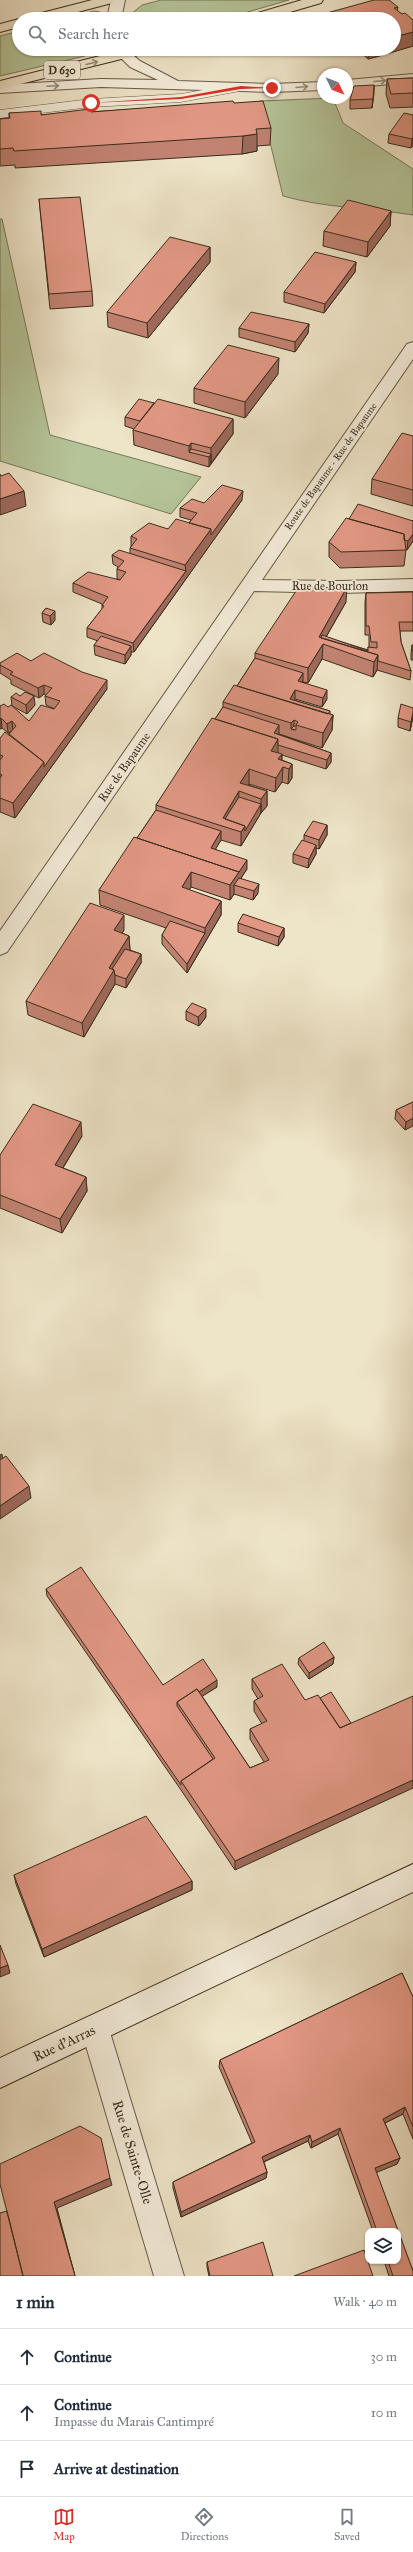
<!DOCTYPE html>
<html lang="en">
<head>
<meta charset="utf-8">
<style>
	:root { --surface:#fff; --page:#f6f6f7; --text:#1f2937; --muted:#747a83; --line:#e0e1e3; --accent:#d93025 }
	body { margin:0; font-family:"IM FELL Great Primer",serif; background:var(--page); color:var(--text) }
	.controls { position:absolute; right:12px; bottom:12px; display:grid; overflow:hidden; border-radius:8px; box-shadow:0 1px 3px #0004 }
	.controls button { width:36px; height:36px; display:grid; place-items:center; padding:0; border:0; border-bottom:1px solid var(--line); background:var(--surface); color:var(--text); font:20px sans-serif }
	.compass { position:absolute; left:317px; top:68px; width:36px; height:36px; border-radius:50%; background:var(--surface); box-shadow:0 1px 3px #0004; rotate:133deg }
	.stop { position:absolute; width:12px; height:12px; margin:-9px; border:3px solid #d93025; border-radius:50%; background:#fff }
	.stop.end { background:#d93025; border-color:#fff; box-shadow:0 1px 4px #0008 }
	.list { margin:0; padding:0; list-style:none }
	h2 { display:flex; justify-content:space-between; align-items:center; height:52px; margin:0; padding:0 16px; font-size:17px }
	h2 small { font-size:13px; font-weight:400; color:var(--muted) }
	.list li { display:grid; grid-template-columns:26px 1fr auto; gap:12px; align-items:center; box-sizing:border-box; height:56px; padding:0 16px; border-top:1px solid var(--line) }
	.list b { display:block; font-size:15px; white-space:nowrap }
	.list p { margin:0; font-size:13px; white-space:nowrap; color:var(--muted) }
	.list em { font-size:13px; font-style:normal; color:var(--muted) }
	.icon { flex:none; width:22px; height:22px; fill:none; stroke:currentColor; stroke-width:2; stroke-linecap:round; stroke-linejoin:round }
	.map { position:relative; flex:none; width:413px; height:2276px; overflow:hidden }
	.search { position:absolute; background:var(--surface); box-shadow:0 1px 3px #0004; left:12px; right:12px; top:12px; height:44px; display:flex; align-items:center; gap:10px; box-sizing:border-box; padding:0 14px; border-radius:22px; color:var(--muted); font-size:15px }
	.sheet { height:220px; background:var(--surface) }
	nav { display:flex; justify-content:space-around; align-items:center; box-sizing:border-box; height:56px; border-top:1px solid var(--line); background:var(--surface); font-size:11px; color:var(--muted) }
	nav a { display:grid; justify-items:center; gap:2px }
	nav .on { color:var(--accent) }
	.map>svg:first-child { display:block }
	.green { fill:#b5c599; stroke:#78795b }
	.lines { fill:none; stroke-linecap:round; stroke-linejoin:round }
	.service-casing { stroke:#675b48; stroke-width:1 }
	.minor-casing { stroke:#675b48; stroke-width:2 }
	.secondary-casing { stroke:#3a2d1d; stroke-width:2 }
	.primary-casing { stroke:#3a2d1d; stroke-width:2 }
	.service { fill:#f4eddb; fill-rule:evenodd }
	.minor { fill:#f4eddb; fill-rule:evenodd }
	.secondary { fill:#f4eddb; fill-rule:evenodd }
	.primary { fill:#eee4c8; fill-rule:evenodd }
	.wall { fill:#c28372; stroke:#3a2d1d }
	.shaded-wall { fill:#9e6a5d; stroke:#3a2d1d }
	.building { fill:#e29885; stroke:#3a2d1d }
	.oneway { stroke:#948872 }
	.oneway2 { stroke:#978d7c }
	.route { fill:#d93025 }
	.labels { text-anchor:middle; stroke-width:3.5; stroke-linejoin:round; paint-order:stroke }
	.far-street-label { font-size:10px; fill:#3a2d1d; stroke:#f4eddb }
	.shield { fill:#f4eddb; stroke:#726756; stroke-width:1 }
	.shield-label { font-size:11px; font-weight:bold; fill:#3a2d1d }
	.street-label { font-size:12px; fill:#3a2d1d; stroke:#f4eddb }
	.near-street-label { font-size:14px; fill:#3a2d1d; stroke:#f4eddb }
</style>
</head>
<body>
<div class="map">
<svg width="413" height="2276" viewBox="0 0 413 2276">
	<rect width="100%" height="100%" fill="#eee4c8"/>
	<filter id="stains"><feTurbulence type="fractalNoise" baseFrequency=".005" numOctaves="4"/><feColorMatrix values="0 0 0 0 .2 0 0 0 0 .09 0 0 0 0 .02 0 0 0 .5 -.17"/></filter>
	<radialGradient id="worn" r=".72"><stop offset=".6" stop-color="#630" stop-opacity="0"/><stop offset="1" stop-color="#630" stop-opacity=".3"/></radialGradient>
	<path class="green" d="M161,0H289L224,19H125L142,5Z
		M94,11L100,12L99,19H65Z
		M19,31V49H94L85,56L0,76V36Z
		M333,98L343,123L413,169V215C370,208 325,208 283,196L260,101Z
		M0,219H2L50,435L201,477L171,514L0,461Z"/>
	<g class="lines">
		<defs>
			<path id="service" d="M241,83L245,84V90L181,102L91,107L0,118V110L91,99L181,94Z"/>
			<path id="minor" d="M111,0H125L121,19H107Z
				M112,49H126L140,61L178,81L272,84L323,82V90L272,92L101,87L0,93V85L101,79L158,80L130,67Z
				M413,74V82L347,88V80Z
				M413,342V359L262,580L341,581L413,579V591L341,593L254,591L7,952L0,955V931L407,344Z
				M95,2015L105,2019L109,2029L184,2276H154L81,2029L85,2019Z"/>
			<path id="secondary" d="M413,1864V1892L0,2088V2058Z"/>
			<path id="primary" d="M92,0H114L112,3L51,19H28L30,16Z
				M302,0H323L321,3L266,19H245L247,16Z
				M19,19V27L0,32V24Z
				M128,49H152L150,52L0,89V81Z"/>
		</defs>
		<use href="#service" class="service-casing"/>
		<use href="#minor" class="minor-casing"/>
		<use href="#secondary" class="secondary-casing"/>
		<use href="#primary" class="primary-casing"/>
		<use href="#service" class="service"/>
		<use href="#minor" class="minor"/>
		<use href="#secondary" class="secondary"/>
		<use href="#primary" class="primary"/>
	</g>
	<path class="wall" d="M398,7L397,11L402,14L413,20V46L368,59L357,49H394V19H327V13Z
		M413,78V107L390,108L386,94L387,79Z
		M374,85L372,108L350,109V100Z
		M234,103L271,128L270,145L257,146V151L242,154L15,168V165L0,166V119L9,118V113L41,115Z
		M413,115V146L411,148L388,143L389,134Z
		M39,199L92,291L93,306L50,309Z
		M391,211L390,226L367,257L323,246L324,231Z
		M210,247V262L148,338L108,327L107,312Z
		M356,262L355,272L324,313L284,302V292Z
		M309,324L308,333L295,352L239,337V328Z
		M278,374L245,418L194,403V388Z
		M154,403L233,419V434L209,467L134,445L133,430L134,429L125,426V417Z
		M413,436V506L371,494L372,479Z
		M242,500L134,652H131V655L125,664L95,655L94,645L98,641L87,637V628L102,609V604L73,592V583L120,580H121L117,579V569L118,567L113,564L112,555L130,554V548L131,547V536L168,529L189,523L191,520L180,517V508L204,503Z
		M349,519L413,521V541L407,550H406L404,566L340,568L329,557V542Z
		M413,592V631H400L401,642L411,671L410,680L377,670L373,677L322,659L308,683L303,682L327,699L322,707L295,699L294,700L330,711V714L333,715L332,730L322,748L279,734L331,753V762L326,769L282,755V760L292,764V778L288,784L282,782L275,792L249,784L248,785L267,791V806L261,813L241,846L221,840L215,849L247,869L241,878L258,893L253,900L234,894L230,900L191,887L189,890L221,901V915L187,973L162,944V935L166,928L100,905L99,890L137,838L156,810V805L215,719L223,707V702L237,686L255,658V653L346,602L326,637L368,650V647H369V635H365V602L366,593Z
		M46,608L55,620L51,625L43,622L42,613Z
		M412,645H413V660H411V654Z
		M31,661L107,689L15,818L0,812V738L9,734L11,732L8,733L2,728L0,729V706L8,707L29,721L55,709L46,705L45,696L46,695L44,694L39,698L11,684V680L0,673V663Z
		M20,696L35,705L27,714L12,706L11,697Z
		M413,708V717L410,731L398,727V718Z
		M327,825V835L319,849L316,848V854L308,868L293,863V854L304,840V835Z
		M238,923L284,928V937L278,946L238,932Z
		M124,930L122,933L129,936L130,950L141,954V963L126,988L115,984L84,1037L28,1015L26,1001Z
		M186,1011L206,1017L199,1026L186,1020Z
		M413,1102L405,1130L395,1119L396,1110Z
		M82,1136L63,1168L86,1177L87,1191L62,1233L0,1208V1155Z
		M46,1589L163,1685L217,1687L202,1696L250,1768L264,1762L250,1739V1729L262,1724L254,1711V1701L258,1699L252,1689V1679L305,1700L235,1870L181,1790L47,1596Z
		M334,1657L333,1664L309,1679L298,1664L299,1658Z
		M14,1875L192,1881V1890L44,1957L16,1884Z
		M402,1973L413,1997V2139L403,2114L385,2123L400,2158L397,2164L376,2172L413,2271V2276H389L384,2261H398V2231H373L338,2134L311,2148L308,2141L264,2162L267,2172L266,2178L181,2217L173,2188V2182L252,2143L219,2067L220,2060Z
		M207,2262L273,2276H209L207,2267Z"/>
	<path class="shaded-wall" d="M413,32V46L376,57V49H394V37Z
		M371,49H376V57L368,59L369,50Z
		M374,85V94L372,108L373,99Z
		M257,134V151L242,154L243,136Z
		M413,137V146L411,148L412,139Z
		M391,211L390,226L367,257L368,242Z
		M210,247V262L148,338L147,323Z
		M356,262L355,272L324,313L325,304Z
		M309,324L308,333L295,352V342Z
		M279,358L278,374L245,418V402Z
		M233,419V434L211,463V448Z
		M191,443V453L189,452V446Z
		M211,454V463L209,467V457Z
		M24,491L26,506L0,515V499Z
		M243,491L242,500L134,652L133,643L186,571L185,565L211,529Z
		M413,534V541L407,550L408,541Z
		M347,587L346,602L322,644L319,637Z
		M55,611V620L51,625L50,616Z
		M323,644L322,659L308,683V668Z
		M131,646V655L125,664V655Z
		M378,655L377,670L373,677L374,662Z
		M303,673V682L298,690V681Z
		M107,680V689L15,818L13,803L44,762Z
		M44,685V694L39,698L38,688Z
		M295,690V699L289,708L290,699Z
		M327,690V699L322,707L323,698Z
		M34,696L35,705L27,714L26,705Z
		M413,712V717L410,731L411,722Z
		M333,715L332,730L322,748L323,733Z
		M1,718L2,728L0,729V719Z
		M294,720V730L291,729V723Z
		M12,721L13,731L8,733L7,724Z
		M279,725V735L274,733Z
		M278,739V754L271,751Z
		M331,753V762L326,769L327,760Z
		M282,754L281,769L278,759Z
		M292,764V778L288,784L289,769Z
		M283,767L282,782L275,792L276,778Z
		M249,769V784L243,793L240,783Z
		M239,791L238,806L223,824V818Z
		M267,791V806L261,813V799Z
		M261,804V813L241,846V832Z
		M327,825V835L319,849V840Z
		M221,831V840L211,857V848Z
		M316,845V854L308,868L309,859Z
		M247,860V869L239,881L234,885V894L230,900V885Z
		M191,872V887L182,902V887Z
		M259,884L258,893L253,900L254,891Z
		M221,901V915L187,973V964L205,933V928Z
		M124,915V930L115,945L114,930Z
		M284,928V937L278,946L279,937Z
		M129,936L130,950L115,974V984L84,1037L82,1023L109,968Z
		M141,954V963L126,988V979Z
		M206,1009V1017L199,1026L198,1017Z
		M413,1118V1126L405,1130L406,1122Z
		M81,1122L82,1136L56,1179L55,1165Z
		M86,1177L87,1191L62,1233L60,1219Z
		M2,1454L3,1461L0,1463V1455Z
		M29,1486L31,1498L0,1519V1506Z
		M334,1657L333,1664L309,1679V1673Z
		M217,1680V1687L182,1709L179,1705Z
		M413,1780V1788L235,1870V1861Z
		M192,1881V1890L44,1957L42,1949Z
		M8,1965L10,1973L0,1977V1968Z
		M405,2107L403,2114L381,2125L383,2119Z
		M340,2128L338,2134L311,2148L312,2142Z
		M310,2135L308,2141L261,2163L262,2157Z
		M400,2158L397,2164L373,2174L375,2168Z
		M267,2172L266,2178L181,2217V2212Z
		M110,2178L112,2185L57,2208L75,2276L54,2202Z"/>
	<path class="building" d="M374,0H389L398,7L394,8L402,14L405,13L413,20V32L394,37V19H340L339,18L334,19L327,13Z
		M413,78V93L391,94L387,79Z
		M374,85L373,99L350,100L354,86Z
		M233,101L234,103L263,101L271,128L256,129L257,134L243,136L14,151L13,148L0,149V119L10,118L9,113L41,111V115L90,109L91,112Z
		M404,113L413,115V137L412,139L389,134Z
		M80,197L92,291L49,294L39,199Z
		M348,200L391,211L368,242L324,231Z
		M170,237L210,247L147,323L107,312Z
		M315,252L356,262L325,304L284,292Z
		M251,312L309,324L295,342L239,328Z
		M228,345L279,358L245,402L194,388Z
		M139,399L154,403L140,421L125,417Z
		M158,399L233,419L211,448L191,443L189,446L133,430Z
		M402,433L413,436V490L372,479Z
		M191,449L211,454L209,457L189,452Z
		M9,473L24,491L0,499V474L1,476Z
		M222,485L243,491L211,535V529L189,523L197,513L180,508L192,499L204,503Z
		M358,504L413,521V534L408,541L404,540V534L349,519Z
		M346,518L404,534L406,550L341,552L329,542Z
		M176,519L211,529L185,565L130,548L137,539L131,536L149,523L168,529Z
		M119,550L186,571L133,643L87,628L104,606L102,605L108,597L73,583L88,572L120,580L126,572L117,569L124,561L112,555Z
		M347,587L319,637L378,655L374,662L323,644L308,668L255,653L296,591L304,588Z
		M413,592V622H399L401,642L411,671L378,661V655L321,638L322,635L368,651V647L377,648V642H371L369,626H366V593Z
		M46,608L55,611L50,616L42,613Z
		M101,636L131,646L125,655L94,645Z
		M412,645H413V651H412Z
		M17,653L31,661L44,653L82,672L107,680L44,767V762L9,734L16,726L12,721L7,724L1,718L0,719V706L4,704L8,707L11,705L29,721L41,705L54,709L60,701L45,696L52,688L44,685L38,688L10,674L13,672L0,665V663Z
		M255,658L303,673L298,681L327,690L323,698L295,690L290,699L330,711L328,714L237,686Z
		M234,685L333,715L323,733L296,725L298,722L294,720L291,723L223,702Z
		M25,692L34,696L26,705L11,697L16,693L20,696Z
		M401,704L413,708V712L411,722L398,718Z
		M223,707L279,725L274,733L331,753L327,760L278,745V739L215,719Z
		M212,718L278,739L271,751L282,754L278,759L292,764L289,769L283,767L276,778L249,769L240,783L267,791L261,799L239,791L223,818L245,826L241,832L156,805Z
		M294,726H296V730L291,729Z
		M5,732L44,762L13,803L0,798V778L2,775L0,774V760L3,756L0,755V738Z
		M239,797L261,804L245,831V826L225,819Z
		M156,810L221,831L211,848L247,860L239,872L137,838Z
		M313,821L327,825L319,840L304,835Z
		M134,837L239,872L230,885L191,872L182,887L221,901L205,928L99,890Z
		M302,840L316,845L309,859L293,854Z
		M239,878L259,884L254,891L234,885Z
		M90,903L124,915L114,930L129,936L109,968L114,970L82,1023L26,1001Z
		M243,914L284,928L279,937L238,923Z
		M170,921L205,933L187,964L162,935Z
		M125,949L141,954L126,979L115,975L114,970L112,969Z
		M192,1003L206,1009L198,1017L186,1011Z
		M413,1102V1118L406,1122L396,1110Z
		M33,1104L81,1122L55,1165L86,1177L60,1219L0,1195V1155Z
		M6,1456L29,1486L0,1506V1460Z
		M81,1567L163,1685L203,1659L217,1680L199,1692L197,1689L177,1702V1706L213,1759L181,1781V1785L46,1589Z
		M324,1642L334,1657L309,1673L299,1658Z
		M282,1664L305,1700L318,1695L340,1728L413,1696V1780L235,1861L181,1781L215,1758L177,1702L197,1689L250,1768L269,1760L250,1729L267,1721L254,1701L263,1696L252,1679Z
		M331,1692L351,1723L340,1728L320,1698Z
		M146,1816L192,1881L42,1949L14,1875Z
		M0,1945L8,1965L0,1968Z
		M402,1973L413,1997V2127L405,2107L383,2119L400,2158L375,2168L413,2271V2276H393L388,2261H398V2231H377L340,2128L312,2142L310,2135L262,2157L267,2172L181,2212L173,2182L255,2142L220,2060Z
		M80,2126L101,2138L110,2178L54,2202L75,2276H23L0,2184V2164Z
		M7,2211L23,2276H0V2213Z
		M263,2242L273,2276H210L207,2262Z
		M364,2250L373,2276H294Z"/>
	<defs><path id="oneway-shaft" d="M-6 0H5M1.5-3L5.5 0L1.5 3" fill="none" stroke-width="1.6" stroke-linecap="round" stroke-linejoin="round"/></defs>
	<use class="oneway" href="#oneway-shaft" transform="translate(92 63) rotate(-14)"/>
	<g class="oneway2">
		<use href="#oneway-shaft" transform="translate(380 81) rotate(-5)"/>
		<use href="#oneway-shaft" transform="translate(53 86) rotate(-3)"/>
		<use href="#oneway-shaft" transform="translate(302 87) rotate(-5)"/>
	</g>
	<path class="route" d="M241,86L274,88L241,89L181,99L89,103L181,97Z"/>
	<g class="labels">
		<g class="far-street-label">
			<text transform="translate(330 466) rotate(-55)" y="4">Route de Bapaume - Rue de Bapaume</text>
		</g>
		<rect class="shield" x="44" y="61" width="36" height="18" rx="3"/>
		<g class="shield-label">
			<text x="62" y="74">D 630</text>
		</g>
		<g class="street-label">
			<text x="330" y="590">Rue de Bourlon</text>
			<text transform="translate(124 767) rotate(-55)" y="4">Rue de Bapaume</text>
		</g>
		<g class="near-street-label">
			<text transform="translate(64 2043) rotate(-25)" y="5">Rue d'Arras</text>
			<text transform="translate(133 2152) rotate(73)" y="5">Rue de Sainte-Olle</text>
		</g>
	</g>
	<rect width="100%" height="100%" filter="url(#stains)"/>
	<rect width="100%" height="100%" fill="url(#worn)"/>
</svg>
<div class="controls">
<button><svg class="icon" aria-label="layers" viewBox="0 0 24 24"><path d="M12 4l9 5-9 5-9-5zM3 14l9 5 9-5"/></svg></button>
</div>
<svg class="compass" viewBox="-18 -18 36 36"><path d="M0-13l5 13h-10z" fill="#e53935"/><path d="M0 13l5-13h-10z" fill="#747a83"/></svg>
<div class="stop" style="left:91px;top:103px"></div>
<div class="stop end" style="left:272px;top:88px"></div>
<div class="search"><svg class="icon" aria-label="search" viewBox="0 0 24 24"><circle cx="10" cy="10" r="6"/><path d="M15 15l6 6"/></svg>Search here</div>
</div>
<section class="sheet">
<h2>1 min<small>Walk · 40 m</small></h2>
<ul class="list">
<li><svg class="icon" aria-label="ahead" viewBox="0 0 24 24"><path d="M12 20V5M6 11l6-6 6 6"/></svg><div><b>Continue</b></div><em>30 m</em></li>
<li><svg class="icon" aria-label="ahead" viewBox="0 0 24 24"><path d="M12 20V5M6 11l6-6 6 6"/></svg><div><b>Continue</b><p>Impasse du Marais Cantimpré</p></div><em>10 m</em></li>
<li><svg class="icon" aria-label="arrive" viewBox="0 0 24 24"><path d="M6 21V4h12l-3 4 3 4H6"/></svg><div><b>Arrive at destination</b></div></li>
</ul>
</section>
<nav>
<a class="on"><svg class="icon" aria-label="map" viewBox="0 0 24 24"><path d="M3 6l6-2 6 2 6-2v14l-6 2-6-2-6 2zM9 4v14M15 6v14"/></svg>Map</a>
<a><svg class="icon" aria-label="directions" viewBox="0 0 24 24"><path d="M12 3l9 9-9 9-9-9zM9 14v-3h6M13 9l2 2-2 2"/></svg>Directions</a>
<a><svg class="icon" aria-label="saved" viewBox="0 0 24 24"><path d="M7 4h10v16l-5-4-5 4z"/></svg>Saved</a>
</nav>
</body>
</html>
